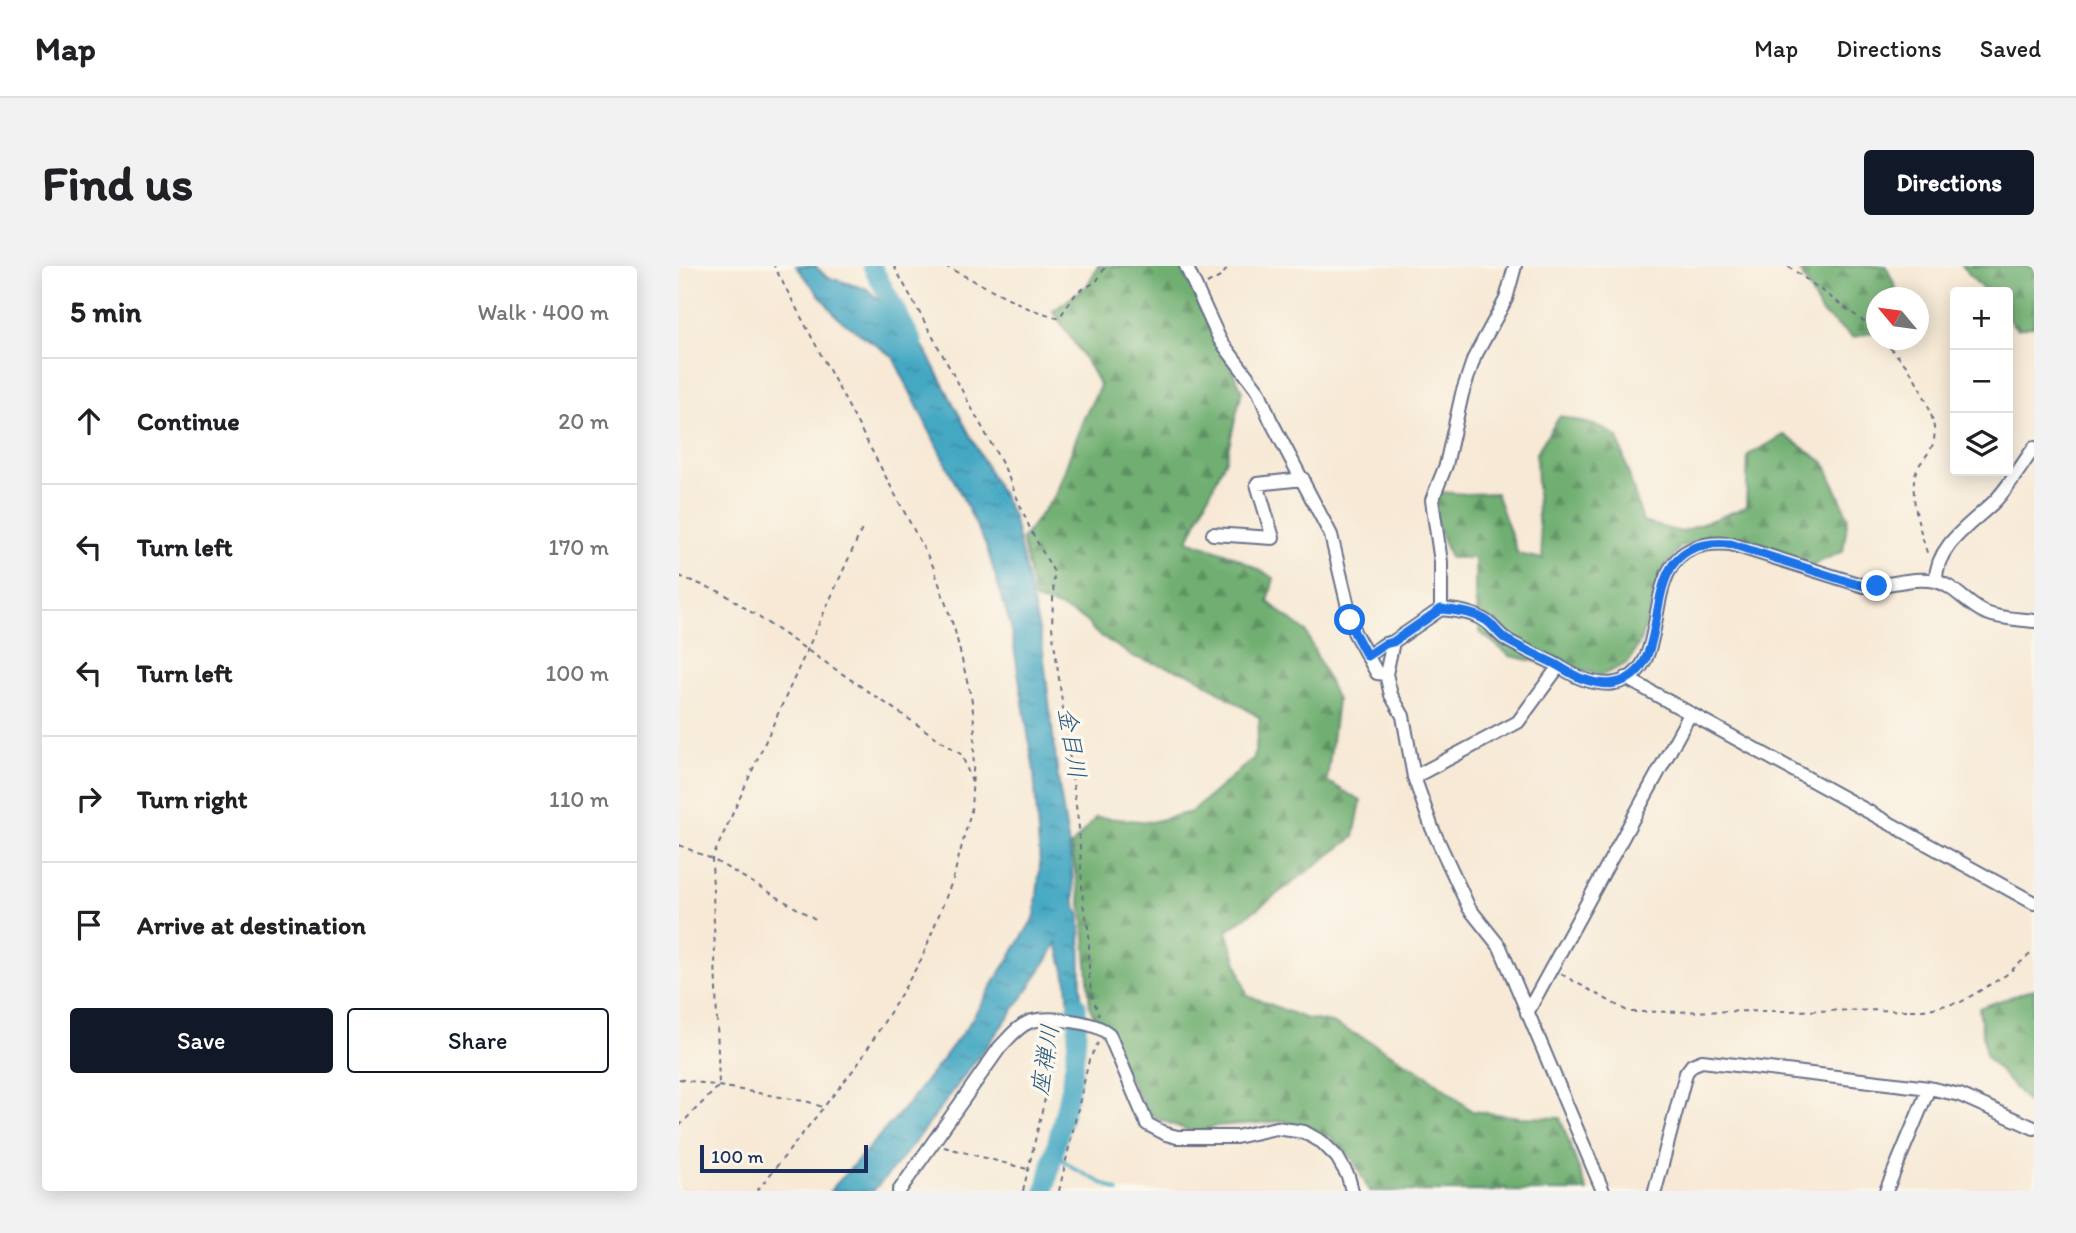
<!DOCTYPE html>
<html lang="en">
<head>
<meta charset="utf-8">
<style>
	:root { --surface:#fff; --page:#f2f2f2; --text:#202124; --muted:#757577; --line:#e0e0e0; --accent:#111827 }
	body { margin:0; font-family:Itim,"Klee One",sans-serif; background:var(--page); color:var(--text) }
	.controls { position:absolute; right:21px; top:21px; display:grid; overflow:hidden; border-radius:7px; box-shadow:0 4px 18px #0003 }
	.controls button { width:63px; height:63px; display:grid; place-items:center; padding:0; border:0; border-bottom:2px solid var(--line); background:var(--surface); color:var(--text); font:35px sans-serif }
	.compass { position:absolute; left:1187px; top:21px; width:63px; height:63px; border-radius:50%; background:var(--surface); box-shadow:0 4px 18px #0003; rotate:299deg }
	.scale { position:absolute; left:21px; bottom:18px; width:168px; box-sizing:border-box; padding-left:7px; border:4px solid #1b2f5e; border-top:0; font-size:19px; line-height:24px; white-space:nowrap; color:#1b2f5e; -webkit-text-stroke:5px #fbf7ec; paint-order:stroke }
	.stop { position:absolute; width:21px; height:21px; margin:-16px; border:5px solid #1a73e8; border-radius:50%; background:#fff }
	.stop.end { background:#1a73e8; border-color:#fff; box-shadow:0 2px 7px #0008 }
	.list { margin:0; padding:0; list-style:none }
	h2 { display:flex; justify-content:space-between; align-items:center; height:91px; margin:0; padding:0 28px; font-size:30px }
	h2 small { font-size:23px; font-weight:400; color:var(--muted) }
	.list li { display:grid; grid-template-columns:46px 1fr auto; gap:21px; align-items:center; box-sizing:border-box; height:126px; padding:0 28px; border-top:2px solid var(--line) }
	.list b { display:block; font-size:26px; white-space:nowrap }
	.list em { font-size:23px; font-style:normal; color:var(--muted) }
	.actions { display:flex; gap:14px; padding:21px 28px }
	.actions a { flex:1; padding:16px 0; border:2px solid var(--accent); border-radius:7px; text-align:center; font-size:24px; color:var(--accent) }
	.actions .main { background:var(--accent); color:#fff }
	.icon { flex:none; width:38px; height:38px; fill:none; stroke:currentColor; stroke-width:2; stroke-linecap:round; stroke-linejoin:round }
	.map { position:relative; flex:none; width:1355px; height:925px; overflow:hidden; border-radius:7px }
	header { display:flex; align-items:center; gap:42px; box-sizing:border-box; height:98px; padding:0 35px; background:var(--surface); border-bottom:2px solid var(--line) }
	header strong { font-size:33px }
	nav { display:flex; gap:38px; margin-inline-start:auto; font-size:24px }
	.intro { display:flex; align-items:center; justify-content:space-between; box-sizing:border-box; height:168px; padding:0 42px }
	h1 { margin:0; font-size:49px }
	.button { padding:18px 32px; border-radius:7px; background:var(--accent); color:#fff; font-size:24px; font-weight:700 }
	main { display:flex; gap:42px; padding:0 42px }
	aside { flex:1; background:var(--surface); border-radius:7px; box-shadow:0 4px 18px #0003 }
	.map>svg:first-child { display:block }
	.forest { fill:url(#forest-firs); stroke:#466f68; stroke-width:2 }
	.water { fill:url(#water-ripples); stroke:#306c90; stroke-width:2 }
	.lines { fill:none; stroke-linecap:round; stroke-linejoin:round }
	.stream { stroke:#44a8c3; stroke-width:3.5 }
	.river { stroke:#44a8c3; stroke-width:19 }
	.minor-casing { stroke:#687088; stroke-width:16 }
	.path { stroke:#687088; stroke-width:2; stroke-dasharray:5 5; stroke-linecap:butt }
	.minor { stroke:#fff; stroke-width:12 }
	.route { stroke:#1a73e8; stroke-width:9 }
	.labels { text-anchor:middle; stroke-width:7; stroke-linejoin:round; paint-order:stroke }
	.water-label { font-size:24px; font-style:italic; fill:#295981; stroke:#fbf7ec }
</style>
</head>
<body>
<header>
<strong>Map</strong>
<nav><a>Map</a><a>Directions</a><a>Saved</a></nav>
</header>
<div class="intro"><h1>Find us</h1><a class="button">Directions</a></div>
<main>
<aside>
<h2>5 min<small>Walk · 400 m</small></h2>
<ul class="list">
<li><svg class="icon" aria-label="ahead" viewBox="0 0 24 24"><path d="M12 20V5M6 11l6-6 6 6"/></svg><div><b>Continue</b></div><em>20 m</em></li>
<li><svg class="icon" aria-label="left" viewBox="0 0 24 24"><path d="M17 20v-9H6M10 6l-5 5 5 5"/></svg><div><b>Turn left</b></div><em>170 m</em></li>
<li><svg class="icon" aria-label="left" viewBox="0 0 24 24"><path d="M17 20v-9H6M10 6l-5 5 5 5"/></svg><div><b>Turn left</b></div><em>100 m</em></li>
<li><svg class="icon" aria-label="right" viewBox="0 0 24 24"><path d="M7 20v-9h11M14 6l5 5-5 5"/></svg><div><b>Turn right</b></div><em>110 m</em></li>
<li><svg class="icon" aria-label="arrive" viewBox="0 0 24 24"><path d="M6 21V4h12l-3 4 3 4H6"/></svg><div><b>Arrive at destination</b></div></li>
</ul>
<div class="actions"><a class="main">Save</a><a>Share</a></div>
</aside>
<div class="map">
<svg width="1355" height="925" viewBox="0 0 1355 925">
	<defs>
		<pattern id="forest-firs" width="22" height="20" patternUnits="userSpaceOnUse" patternTransform="scale(1.75)"><rect width="22" height="20" fill="#70af71"/><path d="M5 1l3.5 6h-7zM16 11l3.5 6h-7z" fill="#5b8f60"/></pattern>
		<pattern id="water-ripples" width="26" height="14" patternUnits="userSpaceOnUse" patternTransform="scale(1.75)"><rect width="26" height="14" fill="#44a8c3"/><path d="M2 4q2-2 4 0t4 0M15 11q2-2 4 0t4 0" fill="none" stroke="#3889a2"/></pattern>
	</defs>
	<rect width="100%" height="100%" fill="#fbf7ec"/>
	<filter id="ink" filterUnits="userSpaceOnUse"><feTurbulence type="fractalNoise" baseFrequency=".0143" numOctaves="2"/><feDisplacementMap in="SourceGraphic" scale="14" xChannelSelector="R" yChannelSelector="G"/><feConvolveMatrix kernelMatrix="1 2 1 2 8 2 1 2 1" color-interpolation-filters="sRGB"/></filter>
	<filter id="wash" filterUnits="userSpaceOnUse"><feTurbulence type="fractalNoise" baseFrequency=".00686" numOctaves="4" result="noise"/><feDisplacementMap in="SourceGraphic" scale="28" xChannelSelector="R" yChannelSelector="G"/><feGaussianBlur stdDeviation="1.57" result="paint"/><feColorMatrix in="noise" values="0 0 0 0 0 0 0 0 0 0 0 0 0 0 0 0 0 1.4 0 .05"/><feComposite in="paint" operator="in"/></filter>
	<g filter="url(#wash)">
		<rect width="100%" height="100%" fill="#f7e9d5"/>
		<path class="forest" d="M419,0H502L563,124L547,193L509,274L554,290L595,312L589,336L627,366L658,434L648,515L682,535L675,571L548,665L568,729L625,752L653,757L688,774L748,809L793,845L841,851L881,852L908,925H828L827,922L815,925H690L675,895L652,871L606,855L537,860L516,867L471,850L411,742L405,656L392,580L417,551L472,556L512,546L575,492L581,452L512,408L455,391L416,366L405,353L378,340L356,334L343,273L377,228L404,154L421,120C408,93 390,70 374,45L408,20Z
			M1115,0H1207L1221,31L1198,32L1197,65L1174,72L1142,46L1119,1Z
			M1283,0H1355V60L1338,63L1329,53V26H1306Z
			M881,150L922,161L939,172L964,256L1002,266L1067,241L1069,189L1105,169L1146,197L1169,251L1164,285L1126,303L1067,271L1002,280L982,306L961,376L949,397L923,409L831,390L801,366L796,332V292H771L753,245L761,226L788,228L817,227L839,288L864,293L859,253L857,187Z
			M1355,723V843L1307,790L1300,742Z"/>
		<path class="water" d="M117,0H136L148,11L188,23L238,69L334,250L363,377L380,519L392,593L396,638L401,650L402,727L394,803L388,716L378,677C353,721 322,761 291,802C260,844 230,887 194,925H151L229,838L288,761L356,650L361,599L355,506L332,361L307,279L214,91L159,52Z"/>
		<g class="lines">
			<path class="stream" d="M375,887L396,903L439,925"/>
			<path class="river" d="M193,0L234,76
				M366,925C379,864 402,802 398,740"/>
		</g>
	</g>
	<g filter="url(#ink)">
		<g class="lines">
			<defs>
				<path id="minor" d="M507,0L541,74L580,126L591,153L652,269L675,366L698,407L707,408
					M534,268L594,272L578,218L624,213
					M1257,315C1256,279 1294,257 1316,235C1331,219 1342,200 1355,182
					M762,343V296L753,234L767,199L783,128L795,92L827,33L836,0
					M688,390L706,378L714,376
					M947,412L1355,637
					M735,511L839,456L880,400
					M848,747L1011,448
					M220,925L321,781C330,772 338,761 350,756C369,750 415,755 430,768L468,858L487,868L498,871H557L597,862L625,866L643,876L658,891L669,910L673,925
					M924,925L821,681L790,642L753,562L735,511L724,450L712,429L707,408L714,376L762,343C778,345 794,346 808,356C815,361 820,369 828,374C843,383 860,390 876,398C885,403 895,410 904,413C913,416 927,419 936,417C1006,404 943,268 1052,278L1185,320C1209,321 1232,310 1256,315C1275,319 1288,339 1307,347C1322,353 1339,353 1355,355
					M976,925L1007,807L1013,799L1023,795L1250,822L1281,829L1355,862
					M1207,925L1250,822"/>
			</defs>
			<use href="#minor" class="minor-casing"/>
			<path class="path" d="M215,0L326,203L352,265L375,306L373,361L400,562L404,638L410,667V710L413,730L420,749
				M266,0L351,43L380,52L398,26L417,16L427,0
				M1109,0L1198,65
				M528,18L541,11L551,0
				M1204,74C1212,83 1221,92 1229,102C1241,118 1261,158 1254,178C1249,192 1236,198 1235,215C1233,241 1242,266 1249,290
				M0,310L44,327L283,489L294,519
				M0,579L33,593L138,654
				M882,708L950,746L1245,744L1282,736L1327,709L1355,685
				M0,813L130,836L143,841
				M0,860L40,820L33,593L183,263
				M265,881L348,903
				M78,925L179,798L218,735L243,692L274,613L292,545L296,467L293,435L276,365L254,300L95,0
				M344,925L378,782L370,767
				M380,925L410,794L419,777"/>
			<use href="#minor" class="minor"/>
		</g>
	</g>
	<g class="lines" filter="url(#ink)">
		<path class="route" d="M671,354L675,366L688,390L706,378L714,376L762,343C778,345 794,346 808,355C815,360 820,369 828,374C843,383 860,390 876,398C885,403 895,410 904,413C913,416 927,419 936,417C1007,403 943,268 1052,278L1170,316L1185,320H1198"/>
	</g>
	<g class="labels">
		<g class="water-label">
			<text transform="translate(393 477) rotate(81)" y="8">金目川</text>
			<text transform="translate(366 794) rotate(-81)" y="8">座禅川</text>
		</g>
	</g>
</svg>
<div class="controls">
<button>+</button>
<button>−</button>
<button><svg class="icon" aria-label="layers" viewBox="0 0 24 24"><path d="M12 4l9 5-9 5-9-5zM3 14l9 5 9-5"/></svg></button>
</div>
<svg class="compass" viewBox="-18 -18 36 36"><path d="M0-13l5 13h-10z" fill="#e53935"/><path d="M0 13l5-13h-10z" fill="#757577"/></svg>
<div class="scale">100 m</div>
<div class="stop" style="left:671px;top:354px"></div>
<div class="stop end" style="left:1198px;top:320px"></div>
</div>
</main>
</body>
</html>
